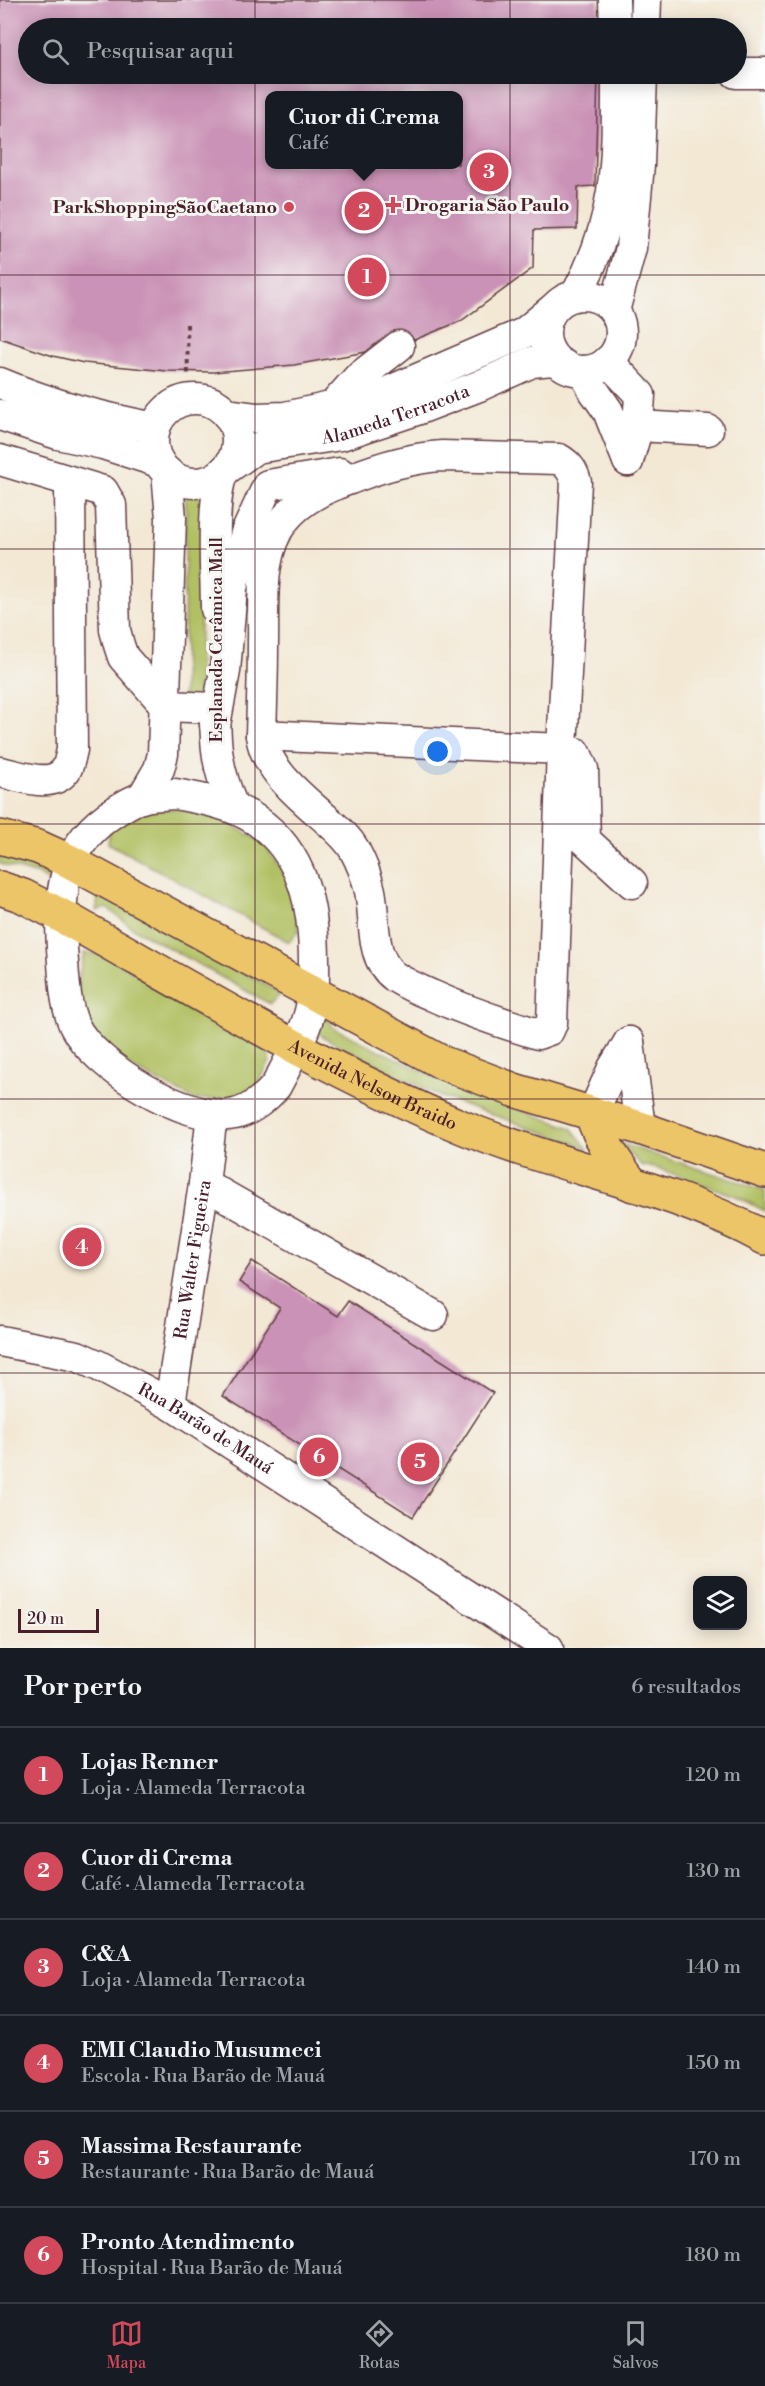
<!DOCTYPE html>
<html lang="pt">
<head>
<meta charset="utf-8">
<style>
	:root { --surface:#171b24; --page:#242831; --text:#f1f3f6; --muted:#9ea1a6; --line:#363941; --accent:#d1495b }
	body { margin:0; font-family:"Libre Bodoni",serif; background:var(--page); color:var(--text) }
	.controls { position:absolute; right:18px; bottom:18px; display:grid; overflow:hidden; border-radius:12px; box-shadow:0 3px 15px #0003 }
	.controls button { width:54px; height:54px; display:grid; place-items:center; padding:0; border:0; border-bottom:2px solid var(--line); background:var(--surface); color:var(--text); font:30px sans-serif }
	.scale { position:absolute; left:18px; bottom:15px; width:81px; box-sizing:border-box; padding-left:6px; border:3px solid #4a1f2b; border-top:0; font-size:16px; line-height:21px; white-space:nowrap; color:#4a1f2b; -webkit-text-stroke:4px #f6f6f2; paint-order:stroke }
	.you { position:absolute; left:438px; top:752px; width:21px; height:21px; margin:-15px; border:4px solid #fff; border-radius:50%; background:#1a73e8; box-shadow:0 0 0 9px #1a73e833 }
	.badge { display:grid; place-items:center; width:39px; height:39px; border-radius:50%; background:var(--accent); color:#fff; font-size:20px; font-weight:700 }
	.pin { position:absolute; translate:-50% -50%; border:3px solid #fff; box-shadow:0 2px 6px #0006 }
	.popup { position:absolute; left:265px; top:91px; width:198px; height:78px; box-sizing:border-box; display:grid; place-content:center; border-radius:12px; background:var(--surface); filter:drop-shadow(0 2px 4px #0005); font-size:20px; white-space:nowrap; color:var(--muted) }
	.popup b { font-size:22px; color:var(--text) }
	.popup::after { content:''; position:absolute; left:50%; top:100%; margin-left:-12px; border:12px solid transparent; border-top-color:var(--surface) }
	.list { margin:0; padding:0; list-style:none }
	h2 { display:flex; justify-content:space-between; align-items:center; height:78px; margin:0; padding:0 24px; font-size:26px }
	h2 small { font-size:20px; font-weight:400; color:var(--muted) }
	.list li { display:grid; grid-template-columns:39px 1fr auto; gap:18px; align-items:center; box-sizing:border-box; height:96px; padding:0 24px; border-top:2px solid var(--line) }
	.list b { display:block; font-size:22px; white-space:nowrap }
	.list p { margin:0; font-size:20px; white-space:nowrap; color:var(--muted) }
	.list em { font-size:20px; font-style:normal; color:var(--muted) }
	.icon { flex:none; width:33px; height:33px; fill:none; stroke:currentColor; stroke-width:2; stroke-linecap:round; stroke-linejoin:round }
	.map { position:relative; flex:none; width:765px; height:1648px; overflow:hidden }
	.search { position:absolute; background:var(--surface); box-shadow:0 3px 15px #0003; left:18px; right:18px; top:18px; height:66px; display:flex; align-items:center; gap:15px; box-sizing:border-box; padding:0 21px; border-radius:33px; color:var(--muted); font-size:22px }
	.sheet { height:654px; background:var(--surface) }
	nav { display:flex; justify-content:space-around; align-items:center; box-sizing:border-box; height:84px; border-top:2px solid var(--line); background:var(--surface); font-size:16px; color:var(--muted) }
	nav a { display:grid; justify-items:center; gap:3px }
	nav .on { color:var(--accent) }
	.map>svg:first-child { display:block }
	.green { fill:#b1c062; stroke:#7e7046; stroke-width:1.5 }
	.building { fill:#ca92b6; fill-rule:evenodd }
	.lines { fill:none; stroke-linecap:round; stroke-linejoin:round }
	.minor-casing { stroke:#633d44; stroke-width:33 }
	.major-casing { stroke:#633d44; stroke-width:36 }
	.path { stroke:#633d44; stroke-width:4; stroke-dasharray:4.5 4.5; stroke-linecap:butt }
	.minor { stroke:#fff; stroke-width:30 }
	.major { stroke:#edc569; stroke-width:33 }
	.grid { fill:none; stroke:#4a1f2b; stroke-width:1.5; stroke-opacity:0.55 }
	.poi-dot { fill:#d1495b; stroke:#f6f6f2; stroke-width:2 }
	.labels { text-anchor:middle; stroke-width:6; stroke-linejoin:round; paint-order:stroke }
	.poi-label { font-size:18px; font-weight:bold; fill:#4a1f2b; stroke:#f6f6f2; text-anchor:start }
	.street-label { font-size:18px; fill:#4a1f2b; stroke:#f6f6f2 }
</style>
</head>
<body>
<div class="map">
<svg width="765" height="1648" viewBox="0 0 765 1648">
	<rect width="100%" height="100%" fill="#f6f6f2"/>
	<filter id="ink" filterUnits="userSpaceOnUse"><feTurbulence type="fractalNoise" baseFrequency=".0167" numOctaves="2"/><feDisplacementMap in="SourceGraphic" scale="12" xChannelSelector="R" yChannelSelector="G"/><feConvolveMatrix kernelMatrix="1 2 1 2 8 2 1 2 1" color-interpolation-filters="sRGB"/></filter>
	<filter id="wash" filterUnits="userSpaceOnUse"><feTurbulence type="fractalNoise" baseFrequency=".008" numOctaves="4" result="noise"/><feDisplacementMap in="SourceGraphic" scale="24" xChannelSelector="R" yChannelSelector="G"/><feGaussianBlur stdDeviation="1.35" result="paint"/><feColorMatrix in="noise" values="0 0 0 0 0 0 0 0 0 0 0 0 0 0 0 0 0 1.4 0 .05"/><feComposite in="paint" operator="in"/></filter>
	<g filter="url(#wash)">
		<rect width="100%" height="100%" fill="#f3e8d4"/>
		<path class="green" d="M190,485L198,486L204,492L198,700L183,704L186,488Z
			M176,809L217,817L263,843L290,882L299,930L289,942L108,843L110,828L140,810Z
			M0,850L48,863L61,874L52,886L42,876L0,864Z
			M106,895L275,990L280,995L270,1004L133,928L107,908L96,911L98,898Z
			M84,953L102,954L266,1046L270,1061L258,1085L242,1094L227,1098L195,1100L98,1051L79,1015L78,981Z
			M324,1015L334,1028L442,1081L571,1128L589,1150L577,1144L439,1096L323,1037L315,1029Z
			M619,1143L765,1190V1211L736,1196L659,1169L641,1165Z"/>
		<g id="blocks">
			<path class="building" d="M0,0H599V28H28V74H598L595,186L578,187L577,229L534,230L533,268L461,321L399,346L294,365L213,372L167,371L84,363L53,356L0,338ZM270,95H458V164H270Z
				M252,1261L338,1316L348,1301L493,1393L413,1517L223,1396L280,1308L239,1282Z"/>
		</g>
	</g>
	<g filter="url(#ink)">
		<use href="#blocks" fill-opacity="0" stroke="#633d44" stroke-width="1.5"/>
		<g class="lines">
			<defs>
				<g id="minor">
					<path d="M614,0L615,28"/>
					<path d="M645,28L646,0"/>
					<path d="M736,73H765"/>
					<path d="M576,295C619,217 617,159 617,74"/>
					<circle cx="583" cy="333" r="38"/>
					<path d="M614,311L631,248L639,165L642,74"/>
					<path d="M608,361L640,395L638,426"/>
					<path d="M584,371L592,388L608,411L628,461"/>
					<path d="M0,383C52,405 100,417 155,428"/>
					<circle cx="195" cy="441" r="42"/>
					<path d="M332,407L358,378L399,346"/>
					<path d="M227,414L257,418L285,417L376,397L524,333L553,309"/>
					<path d="M0,415L58,434L103,444L159,462"/>
					<path d="M442,456L559,459C569,465 573,471 576,482L562,749L552,1023L549,1030L538,1034C502,1023 466,1011 431,995C419,990 406,984 395,977C369,958 376,919 370,891C367,877 361,862 354,849C347,837 336,828 326,819C301,797 265,769 261,735C262,704 263,674 263,643C264,604 258,552 285,519C301,499 325,488 350,479C380,467 409,458 442,456Z"/>
					<path d="M0,460L103,491L111,505L115,630L119,645L123,657L166,706L215,708"/>
					<path d="M628,461L638,426L708,430"/>
					<path id="s1" d="M225,470L256,448L341,435L419,409L479,386L532,362L552,360L564,365"/>
					<path d="M216,609C216,578 210,494 224,471"/>
					<path d="M215,705C215,746 217,769 233,807"/>
					<path d="M215,725L225,671L232,588L246,533L268,485L340,473"/>
					<path d="M261,735L562,749L576,753L583,769L585,840L632,883"/>
					<path d="M0,772C18,775 50,789 64,772C69,767 70,757 72,750L70,483"/>
					<path d="M175,794C203,799 232,804 256,820C304,853 314,908 314,962C314,977 315,992 311,1007C306,1032 288,1063 276,1086C267,1097 250,1111 235,1114C190,1125 93,1066 74,1025C64,1002 64,973 62,948C59,895 61,851 107,817C117,810 130,801 143,797C153,795 164,795 175,794Z"/>
					<path d="M142,798L159,769L163,754L171,518L167,472"/>
					<path d="M629,1042L640,1128"/>
					<path d="M592,1115L613,1068L629,1042"/>
					<path d="M204,1184L433,1315"/>
					<path id="s2" d="M0,1341L77,1356L99,1366L170,1404L548,1648"/>
					<path id="s3" d="M170,1404L204,1184L212,1114"/>
				</g>
				<g id="major">
					<path d="M0,837L38,847L69,861L443,1063L514,1090L640,1128L765,1171"/>
					<path id="s4" d="M0,888L23,896L60,915C192,989 323,1069 462,1127C561,1168 671,1186 765,1238"/>
					<path d="M592,1115C601,1142 616,1163 633,1185"/>
				</g>
			</defs>
			<use href="#minor" class="minor-casing"/>
			<use href="#major" class="major-casing"/>
			<path class="path" d="M187,324L188,378"/>
			<use href="#minor" class="minor"/>
			<use href="#major" class="major"/>
		</g>
	</g>
	<path class="grid" d="M255,0V28M510,0V28M255,74V1648M510,74V1648M0,275H765M0,549H765M0,824H765M0,1099H765M0,1373H765"/>
	<g class="poi-dot">
		<path d="M390 196h6v6h6v6h-6v6h-6v-6h-6v-6h6z"/>
		<circle cx="289" cy="207" r="6"/>
	</g>
	<g class="labels">
		<g class="poi-label">
			<text x="405" y="211">Drogaria São Paulo</text>
			<text x="277" y="213" text-anchor="end">ParkShoppingSãoCaetano</text>
		</g>
		<g class="street-label">
			<text dy="6" stroke="none"><textPath href="#s1" startOffset="182">Alameda Terracota</textPath></text>
			<text transform="translate(216 640) rotate(-90)" y="6">Esplanada Cerâmica Mall</text>
			<text dy="6" stroke="none"><textPath href="#s4" startOffset="422">Avenida Nelson Braido</textPath></text>
			<text dy="6" stroke="none"><textPath href="#s3" startOffset="146">Rua Walter Figueira</textPath></text>
			<text dy="6" stroke="none"><textPath href="#s2" startOffset="226">Rua Barão de Mauá</textPath></text>
		</g>
	</g>
</svg>
<div class="controls">
<button><svg class="icon" aria-label="layers" viewBox="0 0 24 24"><path d="M12 4l9 5-9 5-9-5zM3 14l9 5 9-5"/></svg></button>
</div>
<div class="scale">20 m</div>
<div class="you"></div>
<div class="pin badge" style="left:367px;top:277px">1</div>
<div class="pin badge" style="left:364px;top:211px">2</div>
<div class="popup"><b>Cuor di Crema</b>Café</div>
<div class="pin badge" style="left:489px;top:172px">3</div>
<div class="pin badge" style="left:82px;top:1247px">4</div>
<div class="pin badge" style="left:420px;top:1462px">5</div>
<div class="pin badge" style="left:319px;top:1457px">6</div>
<div class="search"><svg class="icon" aria-label="search" viewBox="0 0 24 24"><circle cx="10" cy="10" r="6"/><path d="M15 15l6 6"/></svg>Pesquisar aqui</div>
</div>
<section class="sheet">
<h2>Por perto<small>6 resultados</small></h2>
<ul class="list">
<li><span class="badge">1</span><div><b>Lojas Renner</b><p>Loja · Alameda Terracota</p></div><em>120 m</em></li>
<li><span class="badge">2</span><div><b>Cuor di Crema</b><p>Café · Alameda Terracota</p></div><em>130 m</em></li>
<li><span class="badge">3</span><div><b>C&amp;A</b><p>Loja · Alameda Terracota</p></div><em>140 m</em></li>
<li><span class="badge">4</span><div><b>EMI Claudio Musumeci</b><p>Escola · Rua Barão de Mauá</p></div><em>150 m</em></li>
<li><span class="badge">5</span><div><b>Massima Restaurante</b><p>Restaurante · Rua Barão de Mauá</p></div><em>170 m</em></li>
<li><span class="badge">6</span><div><b>Pronto Atendimento</b><p>Hospital · Rua Barão de Mauá</p></div><em>180 m</em></li>
</ul>
</section>
<nav>
<a class="on"><svg class="icon" aria-label="map" viewBox="0 0 24 24"><path d="M3 6l6-2 6 2 6-2v14l-6 2-6-2-6 2zM9 4v14M15 6v14"/></svg>Mapa</a>
<a><svg class="icon" aria-label="directions" viewBox="0 0 24 24"><path d="M12 3l9 9-9 9-9-9zM9 14v-3h6M13 9l2 2-2 2"/></svg>Rotas</a>
<a><svg class="icon" aria-label="saved" viewBox="0 0 24 24"><path d="M7 4h10v16l-5-4-5 4z"/></svg>Salvos</a>
</nav>
</body>
</html>
